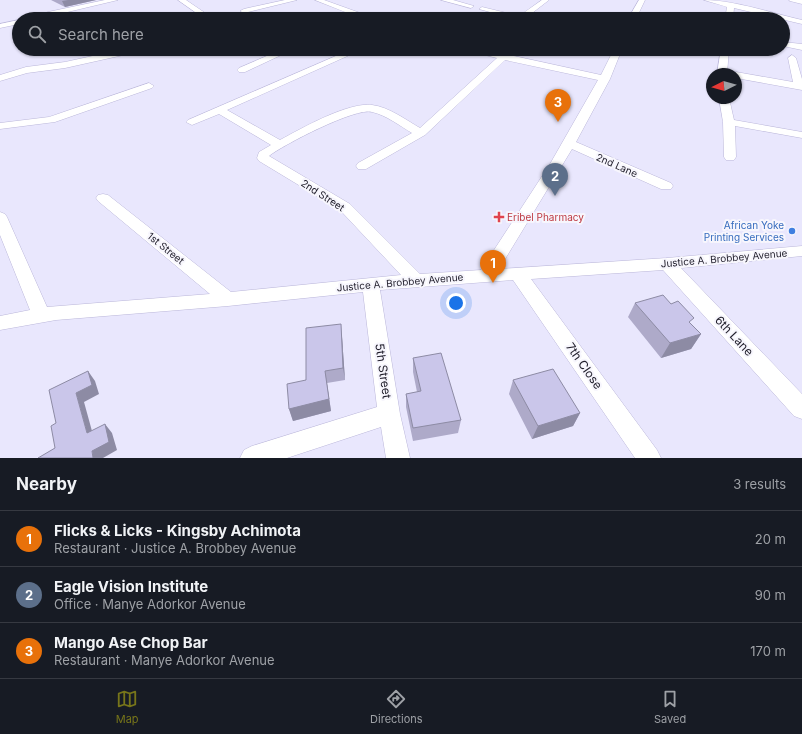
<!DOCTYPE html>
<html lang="en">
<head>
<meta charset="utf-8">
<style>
	:root { --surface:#171b24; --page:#242831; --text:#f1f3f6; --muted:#9ea1a6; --line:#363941; --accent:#77751a }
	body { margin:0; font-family:Inter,sans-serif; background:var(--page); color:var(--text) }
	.compass { position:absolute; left:706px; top:68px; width:36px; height:36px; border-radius:50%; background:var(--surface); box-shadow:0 1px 3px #0004; rotate:265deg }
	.you { position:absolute; left:456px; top:303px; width:14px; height:14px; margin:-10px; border:3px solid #fff; border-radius:50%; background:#1a73e8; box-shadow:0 0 0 6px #1a73e833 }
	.badge { display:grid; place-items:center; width:26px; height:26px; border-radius:50%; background:var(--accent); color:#fff; font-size:13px; font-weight:700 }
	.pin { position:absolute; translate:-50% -33px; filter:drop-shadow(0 1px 2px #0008) }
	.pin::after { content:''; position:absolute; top:21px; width:14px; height:12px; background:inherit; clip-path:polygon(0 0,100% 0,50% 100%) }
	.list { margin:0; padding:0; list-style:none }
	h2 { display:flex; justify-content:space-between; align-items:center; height:52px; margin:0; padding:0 16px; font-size:17px }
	h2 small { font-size:13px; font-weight:400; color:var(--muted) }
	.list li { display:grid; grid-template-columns:26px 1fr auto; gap:12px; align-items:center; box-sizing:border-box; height:56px; padding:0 16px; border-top:1px solid var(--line) }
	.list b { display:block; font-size:15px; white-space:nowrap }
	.list p { margin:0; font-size:13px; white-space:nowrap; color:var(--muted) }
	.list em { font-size:13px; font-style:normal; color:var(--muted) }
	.icon { flex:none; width:22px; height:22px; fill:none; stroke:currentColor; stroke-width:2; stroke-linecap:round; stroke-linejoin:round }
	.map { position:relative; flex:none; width:802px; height:458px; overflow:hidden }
	.search { position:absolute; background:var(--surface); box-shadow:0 1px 3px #0004; left:12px; right:12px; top:12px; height:44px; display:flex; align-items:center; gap:10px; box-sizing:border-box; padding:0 14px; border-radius:22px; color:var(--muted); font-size:15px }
	.sheet { height:220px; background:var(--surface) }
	nav { display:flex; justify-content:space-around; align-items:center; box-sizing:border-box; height:56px; border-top:1px solid var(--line); background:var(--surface); font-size:11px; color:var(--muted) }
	nav a { display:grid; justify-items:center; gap:2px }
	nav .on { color:var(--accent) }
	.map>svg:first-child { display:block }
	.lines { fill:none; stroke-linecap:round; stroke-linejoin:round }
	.minor-casing { stroke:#bbb7da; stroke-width:1 }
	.minor { fill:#fff; fill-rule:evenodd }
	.wall { fill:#aeaac9 }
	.shaded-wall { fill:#8d8ba4 }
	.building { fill:#cac6ea; stroke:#8d8ba4 }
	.health-dot { fill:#e0444e; stroke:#f7f6fd; stroke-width:1.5 }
	.shop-dot { fill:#3f7fe0; stroke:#f7f6fd; stroke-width:1.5 }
	.labels { text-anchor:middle; stroke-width:4; stroke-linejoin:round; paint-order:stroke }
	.street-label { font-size:10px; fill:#201e2b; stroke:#f7f6fd }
	.health-label { font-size:10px; fill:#be3a42; stroke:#f7f6fd; text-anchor:start }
	.shop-label { font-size:10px; fill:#366cbe; stroke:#f7f6fd; text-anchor:end }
	.near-street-label { font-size:12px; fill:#201e2b; stroke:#f7f6fd }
</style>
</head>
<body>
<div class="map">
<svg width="802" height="458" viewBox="0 0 802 458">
	<rect width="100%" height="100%" fill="#e9e7fd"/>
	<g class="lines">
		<defs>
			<path id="minor" d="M105,0H118L38,19H26L48,12Z
				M178,0H186L214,19H205Z
				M285,0H297L244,13L240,11L244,9Z
				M315,0H324L377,19H366L352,14L335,19H284L288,17L330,16L345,12Z
				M441,0H453L474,6L471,8Z
				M542,0H549L527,17L528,19H515L479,9L482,7L519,16Z
				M639,0H645L636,19H628Z
				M704,0C733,0 772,13 802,20V24L734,8L733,19H725L727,7Z
				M789,0H802V4L790,1Z
				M19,20V24L0,28V24Z
				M783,42L802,44V50L783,46Z
				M125,49H141L137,52L65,68L27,73L0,81V75L26,67L65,62Z
				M283,49H294L245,72H239L237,70L239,68Z
				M352,49H363L227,110L280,140C302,128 348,102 372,105C389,107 406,120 420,128L497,58L469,51L468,49H482L601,75L614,49H622L610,79L576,142L671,183L673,186L671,189H661L572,149L499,269L667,258L802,246V256L681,268L802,394V419L794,416L663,270L531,279L657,450L661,458H635L513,280L380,290L400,414L410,458H386L381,427L287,458H240L244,450L252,446L377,407L363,292L228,306L56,320L0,330V316L30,310L0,235V212L5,214L7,217L47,307L210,294L98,201L96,198L98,195L103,194L108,195L231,292L401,275L340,210L259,161L257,158L259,152L271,145L219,114L192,125L186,122L188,120ZM505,60L598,80L550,164L481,270L420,274L350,204L269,156C283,145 356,107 372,112C386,115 400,126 412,133L358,163L356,166L358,169H366L425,135Z
				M721,49H729L727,74H717Z
				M792,55L796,58L802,79V90L736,78V74H732L736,72L793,82L788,58Z
				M149,83L154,86L152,88L55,122L0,129V123L49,117Z
				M719,98H729L734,120L802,132V138L735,126L736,157L734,160H726L724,157L723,122Z"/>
		</defs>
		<use href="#minor" class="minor-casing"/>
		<use href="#minor" class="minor"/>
	</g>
	<path class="wall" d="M51,0H96L65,7Z
		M635,303L690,324L701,334L691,349L661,358L628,317Z
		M342,337L345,380L327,383L331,411L293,421L289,409L306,380Z
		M413,358L461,420L458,433L413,441L406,407V394L417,392L413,372Z
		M513,380L580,413L573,426L532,439L509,394Z"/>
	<path class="shaded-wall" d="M68,0H96L65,7L62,1Z
		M341,324L342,337L345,380L343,368Z
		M701,334L691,349L661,358L670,343Z
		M88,371L95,381L99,394L84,402L95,442L87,433L76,393Z
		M325,371L331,411L293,421L289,409Z
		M580,413L573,426L532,439L538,426Z
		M105,424L112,433L117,450L103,458H93L92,451Z"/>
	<path class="building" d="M663,295L671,304L678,301L694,318L689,322L701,334L670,343L635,303Z
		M341,324L343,368L325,371L329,399L289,409L287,384L306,380V328Z
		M441,353L461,420L413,428L406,394L421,391L413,358Z
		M553,369L580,413L538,426L513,380Z
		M88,371L92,385L76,393L87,433L105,424L109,442L92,451L93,458H38L55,448L51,426L56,423L49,390Z"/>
	<path class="health-dot" d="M497 211h4v4h4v4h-4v4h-4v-4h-4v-4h4z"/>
	<circle class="shop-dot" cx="792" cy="231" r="4"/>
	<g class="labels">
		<g class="street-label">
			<text transform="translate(617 165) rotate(24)" y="4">2nd Lane</text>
			<text transform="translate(323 195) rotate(33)" y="4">2nd Street</text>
			<text transform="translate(166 248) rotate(39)" y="4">1st Street</text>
			<text transform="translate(724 258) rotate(-5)" y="4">Justice A. Brobbey Avenue</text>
			<text transform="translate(400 282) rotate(-5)" y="4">Justice A. Brobbey Avenue</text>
		</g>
		<g class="health-label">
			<text x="507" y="221">Eribel Pharmacy</text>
		</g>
		<g class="shop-label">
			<text x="784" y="229">African Yoke<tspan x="784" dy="12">Printing Services</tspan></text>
		</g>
		<g class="near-street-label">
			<text transform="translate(734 336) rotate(47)" y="4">6th Lane</text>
			<text transform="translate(584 366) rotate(55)" y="4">7th Close</text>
			<text transform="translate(383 371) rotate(82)" y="4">5th Street</text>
		</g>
	</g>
</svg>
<svg class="compass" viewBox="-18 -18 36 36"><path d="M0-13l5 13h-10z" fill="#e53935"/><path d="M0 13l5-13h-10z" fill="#9ea1a6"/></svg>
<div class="you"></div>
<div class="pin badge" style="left:493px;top:283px;background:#e8710a">1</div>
<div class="pin badge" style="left:555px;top:196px;background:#5c6f8a">2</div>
<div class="pin badge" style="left:558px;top:122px;background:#e8710a">3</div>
<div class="search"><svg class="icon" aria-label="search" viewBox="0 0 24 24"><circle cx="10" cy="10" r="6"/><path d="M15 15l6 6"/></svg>Search here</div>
</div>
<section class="sheet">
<h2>Nearby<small>3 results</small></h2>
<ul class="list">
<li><span class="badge" style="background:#e8710a">1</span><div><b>Flicks &amp; Licks - Kingsby Achimota</b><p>Restaurant · Justice A. Brobbey Avenue</p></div><em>20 m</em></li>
<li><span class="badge" style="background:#5c6f8a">2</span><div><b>Eagle Vision Institute</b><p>Office · Manye Adorkor Avenue</p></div><em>90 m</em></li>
<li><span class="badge" style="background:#e8710a">3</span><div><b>Mango Ase Chop Bar</b><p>Restaurant · Manye Adorkor Avenue</p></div><em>170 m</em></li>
</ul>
</section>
<nav>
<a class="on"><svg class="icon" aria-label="map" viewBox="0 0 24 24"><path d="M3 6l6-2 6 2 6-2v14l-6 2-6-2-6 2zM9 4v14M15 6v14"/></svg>Map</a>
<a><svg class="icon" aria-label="directions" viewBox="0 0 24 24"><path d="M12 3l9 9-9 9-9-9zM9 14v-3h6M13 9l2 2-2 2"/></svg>Directions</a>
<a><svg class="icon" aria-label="saved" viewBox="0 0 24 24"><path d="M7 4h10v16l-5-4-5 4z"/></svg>Saved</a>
</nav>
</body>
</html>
